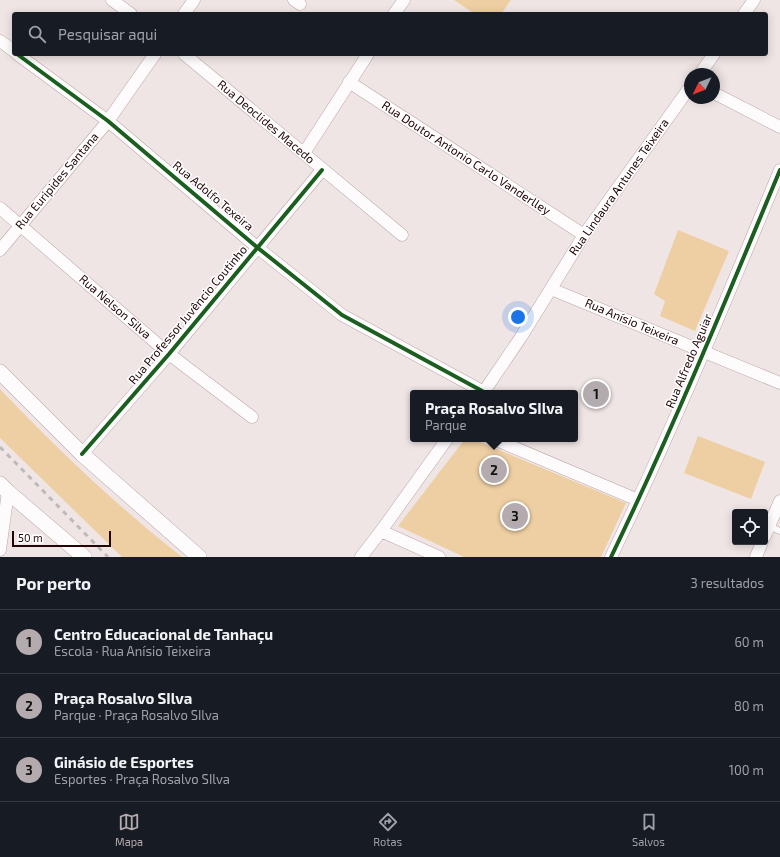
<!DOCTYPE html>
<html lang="pt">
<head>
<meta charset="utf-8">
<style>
	:root { --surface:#171b24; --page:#242831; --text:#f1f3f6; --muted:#9ea1a6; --line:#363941; --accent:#b4abae }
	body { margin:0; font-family:"Exo 2",sans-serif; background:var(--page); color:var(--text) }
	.controls { position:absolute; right:12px; bottom:12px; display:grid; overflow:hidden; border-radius:4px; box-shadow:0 2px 10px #0003 }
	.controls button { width:36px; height:36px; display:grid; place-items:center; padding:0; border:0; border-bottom:1px solid var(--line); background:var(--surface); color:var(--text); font:20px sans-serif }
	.compass { position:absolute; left:684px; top:68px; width:36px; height:36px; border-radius:50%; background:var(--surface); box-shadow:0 2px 10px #0003; rotate:227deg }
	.scale { position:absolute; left:12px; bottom:10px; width:99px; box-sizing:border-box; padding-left:4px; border:2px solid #210507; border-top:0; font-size:11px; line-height:14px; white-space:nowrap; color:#210507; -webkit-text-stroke:3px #fff; paint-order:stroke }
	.you { position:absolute; left:518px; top:317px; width:14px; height:14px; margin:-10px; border:3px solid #fff; border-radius:50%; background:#1a73e8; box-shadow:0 0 0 6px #1a73e833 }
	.badge { display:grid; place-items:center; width:26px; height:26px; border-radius:50%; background:var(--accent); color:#111; font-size:13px; font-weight:700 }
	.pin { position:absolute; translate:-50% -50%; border:2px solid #fff; box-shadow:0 1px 4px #0006 }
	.popup { position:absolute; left:410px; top:390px; width:168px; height:52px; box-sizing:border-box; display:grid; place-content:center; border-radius:4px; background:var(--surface); filter:drop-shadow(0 1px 3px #0005); font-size:13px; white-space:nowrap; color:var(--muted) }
	.popup b { font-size:15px; color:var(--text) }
	.popup::after { content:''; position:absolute; left:50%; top:100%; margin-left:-8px; border:8px solid transparent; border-top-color:var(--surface) }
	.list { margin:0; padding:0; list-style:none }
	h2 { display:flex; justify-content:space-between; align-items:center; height:52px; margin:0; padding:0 16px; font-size:17px }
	h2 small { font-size:13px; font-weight:400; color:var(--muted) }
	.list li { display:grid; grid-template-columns:26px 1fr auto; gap:12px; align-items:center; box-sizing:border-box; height:64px; padding:0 16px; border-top:1px solid var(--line) }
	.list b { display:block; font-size:15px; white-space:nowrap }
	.list p { margin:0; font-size:13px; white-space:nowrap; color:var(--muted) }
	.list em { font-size:13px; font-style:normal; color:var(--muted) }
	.icon { flex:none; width:22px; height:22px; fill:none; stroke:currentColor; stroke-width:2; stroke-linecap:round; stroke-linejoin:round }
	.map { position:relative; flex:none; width:780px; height:557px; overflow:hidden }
	.search { position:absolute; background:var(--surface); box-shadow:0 2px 10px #0003; left:12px; right:12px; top:12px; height:44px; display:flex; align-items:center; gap:10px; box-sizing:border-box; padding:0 14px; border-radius:4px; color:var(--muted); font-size:15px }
	.sheet { height:244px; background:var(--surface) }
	nav { display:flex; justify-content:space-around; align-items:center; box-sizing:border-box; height:56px; border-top:1px solid var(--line); background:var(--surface); font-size:11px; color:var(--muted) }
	nav a { display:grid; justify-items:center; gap:2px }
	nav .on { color:var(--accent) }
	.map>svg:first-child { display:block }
	.green { fill:#eecfa3 }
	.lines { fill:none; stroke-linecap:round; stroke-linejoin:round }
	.service-casing { stroke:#bba7a8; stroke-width:7 }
	.minor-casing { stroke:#bba7a8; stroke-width:13 }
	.tertiary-casing { stroke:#bba7a8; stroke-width:16 }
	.service { stroke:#fdfbfb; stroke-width:6 }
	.minor { stroke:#fdfbfb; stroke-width:12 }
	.tertiary { stroke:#fdfbfb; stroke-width:15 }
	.rail { stroke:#bfbaba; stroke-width:3; stroke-dasharray:5 5; stroke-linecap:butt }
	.cycleway-casing { stroke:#fff; stroke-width:6 }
	.cycleway { stroke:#1b5e20; stroke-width:4 }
	.labels { text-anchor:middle; stroke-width:3; stroke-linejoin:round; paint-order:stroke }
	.street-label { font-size:12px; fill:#210507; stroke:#fff }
</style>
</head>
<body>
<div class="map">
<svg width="780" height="557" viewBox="0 0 780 557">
	<rect width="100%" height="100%" fill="#f0e5e5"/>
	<path class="green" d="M454,0H511L501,14H475Z
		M678,230L729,251L695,331L660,316L665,301L654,294Z
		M0,389C57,449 117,506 182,557H122L0,438Z
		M698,436L765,462L751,499L684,473Z
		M465,439H473L626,503L601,557H464L398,526Z"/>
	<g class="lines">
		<defs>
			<path id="service" d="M769,526L780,531"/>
			<path id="minor" d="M112,0L131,14
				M294,0L300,4
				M184,14L194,0
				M394,14L404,0
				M744,14L754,0
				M0,41L14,51
				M17,54L108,121L258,248L342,315L484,392
				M184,54L402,235
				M700,74L714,54
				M349,82L584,235
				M714,93L780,127
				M304,153L368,54
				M0,208L169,354L252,417
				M0,250L108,121L155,54
				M551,289L780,383
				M483,393L521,337L584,235L690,87
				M494,439L638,500
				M82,454L169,354L322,170
				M381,531L439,557
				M765,536L780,501
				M0,550L8,492
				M361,557L381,531L447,439
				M611,557C672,431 726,300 780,170
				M756,557L762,542"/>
			<path id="tertiary" d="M0,372L82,454L199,557
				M0,484L8,492L84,557"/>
		</defs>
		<use href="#service" class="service-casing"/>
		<use href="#minor" class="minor-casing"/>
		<use href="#tertiary" class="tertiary-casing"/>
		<use href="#service" class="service"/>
		<use href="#minor" class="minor"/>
		<use href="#tertiary" class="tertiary"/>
		<path class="rail" d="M0,447L108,557"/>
		<defs>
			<path id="cycleway" d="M17,54L108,121L258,248L342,315L484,392
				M82,454L169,354L322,170
				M611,557C672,431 726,300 780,170"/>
		</defs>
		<use href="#cycleway" class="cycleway-casing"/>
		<use href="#cycleway" class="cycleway"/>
	</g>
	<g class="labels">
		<g class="street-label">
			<text transform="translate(266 122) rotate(40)" y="4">Rua Deoclides Macedo</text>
			<text transform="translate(466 158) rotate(33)" y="4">Rua Doutor Antonio Carlo Vanderlley</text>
			<text transform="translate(57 181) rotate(-50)" y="4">Rua Euripides Santana</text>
			<text transform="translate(619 187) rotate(-55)" y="4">Rua Lindaura Antunes Teixeira</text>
			<text transform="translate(213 196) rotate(40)" y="4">Rua Adolfo Texeira</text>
			<text transform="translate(115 307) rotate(41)" y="4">Rua Nelson Silva</text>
			<text transform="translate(188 315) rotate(-50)" y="4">Rua Professor Juvêncio Coutinho</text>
			<text transform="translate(632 322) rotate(23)" y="4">Rua Anísio Teixeira</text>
			<text transform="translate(689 361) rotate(-67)" y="4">Rua Alfredo Aguiar</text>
		</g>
	</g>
</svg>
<div class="controls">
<button><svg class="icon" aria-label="locate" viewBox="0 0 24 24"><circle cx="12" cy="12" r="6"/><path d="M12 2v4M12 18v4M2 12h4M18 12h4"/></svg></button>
</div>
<svg class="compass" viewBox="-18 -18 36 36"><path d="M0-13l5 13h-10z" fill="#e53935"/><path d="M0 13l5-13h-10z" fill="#9ea1a6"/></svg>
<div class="scale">50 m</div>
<div class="you"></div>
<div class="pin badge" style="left:596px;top:394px">1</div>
<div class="pin badge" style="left:494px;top:470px">2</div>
<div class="popup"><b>Praça Rosalvo SIlva</b>Parque</div>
<div class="pin badge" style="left:515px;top:516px">3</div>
<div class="search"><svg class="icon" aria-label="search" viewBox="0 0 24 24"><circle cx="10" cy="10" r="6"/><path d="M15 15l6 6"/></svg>Pesquisar aqui</div>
</div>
<section class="sheet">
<h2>Por perto<small>3 resultados</small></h2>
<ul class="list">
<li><span class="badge">1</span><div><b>Centro Educacional de Tanhaçu</b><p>Escola · Rua Anísio Teixeira</p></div><em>60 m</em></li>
<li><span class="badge">2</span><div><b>Praça Rosalvo SIlva</b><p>Parque · Praça Rosalvo SIlva</p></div><em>80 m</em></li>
<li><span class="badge">3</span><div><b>Ginásio de Esportes</b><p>Esportes · Praça Rosalvo SIlva</p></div><em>100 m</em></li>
</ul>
</section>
<nav>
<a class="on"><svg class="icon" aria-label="map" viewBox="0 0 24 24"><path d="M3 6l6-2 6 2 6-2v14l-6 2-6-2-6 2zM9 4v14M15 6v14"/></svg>Mapa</a>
<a><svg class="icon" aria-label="directions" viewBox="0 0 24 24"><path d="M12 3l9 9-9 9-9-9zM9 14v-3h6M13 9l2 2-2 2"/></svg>Rotas</a>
<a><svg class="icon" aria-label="saved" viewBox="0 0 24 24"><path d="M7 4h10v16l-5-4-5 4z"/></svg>Salvos</a>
</nav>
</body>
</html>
